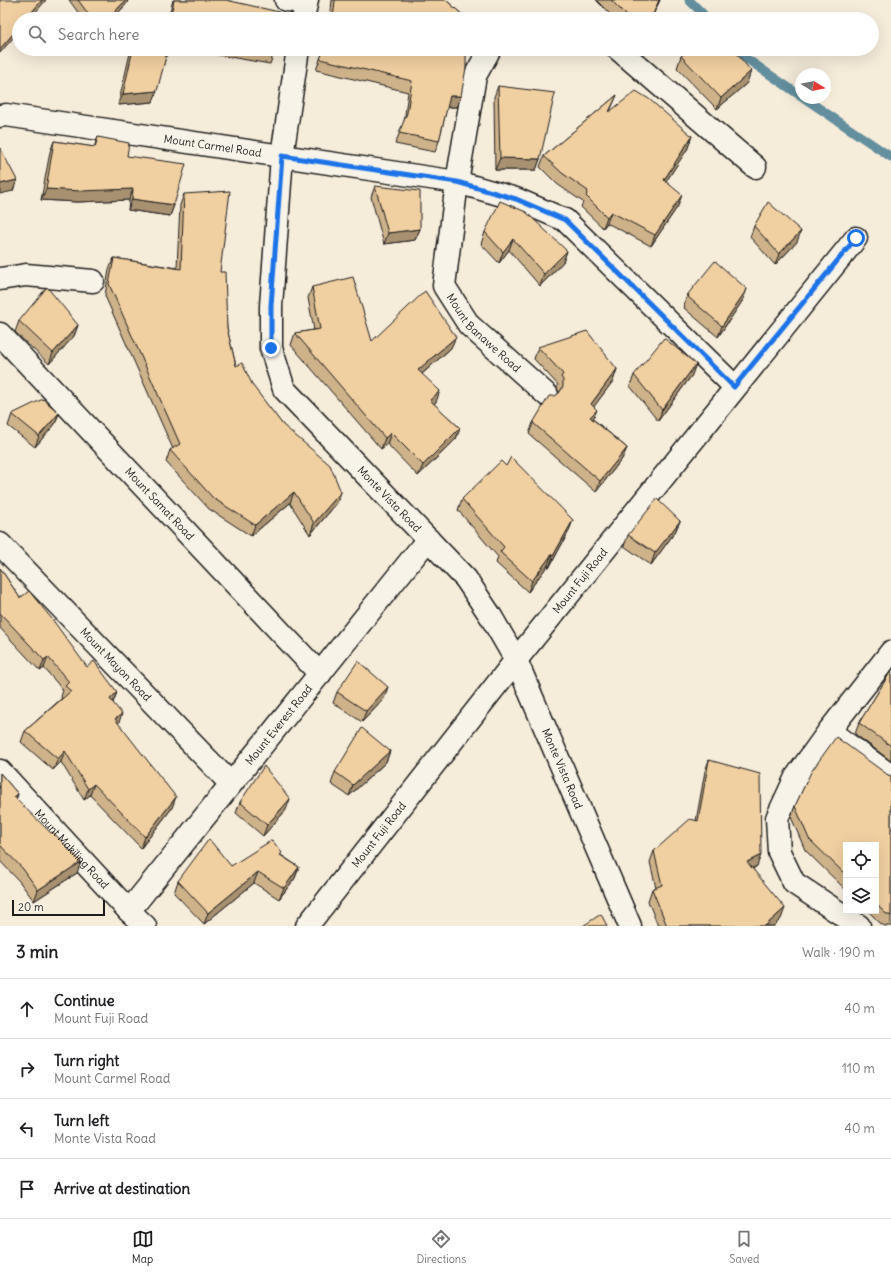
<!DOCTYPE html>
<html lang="en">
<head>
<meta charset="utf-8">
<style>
	:root { --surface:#fff; --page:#f6f6f6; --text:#202124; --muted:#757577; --line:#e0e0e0; --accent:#1c1c1c }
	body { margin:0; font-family:Delius,sans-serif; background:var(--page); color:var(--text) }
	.controls { position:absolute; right:12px; bottom:12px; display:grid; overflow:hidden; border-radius:0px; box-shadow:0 4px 16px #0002 }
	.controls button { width:36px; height:36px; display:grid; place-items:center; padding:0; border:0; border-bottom:1px solid var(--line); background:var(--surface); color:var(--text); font:20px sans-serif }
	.compass { position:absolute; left:795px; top:68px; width:36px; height:36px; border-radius:50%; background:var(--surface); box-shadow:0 4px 16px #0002; rotate:100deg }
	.scale { position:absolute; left:12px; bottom:10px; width:93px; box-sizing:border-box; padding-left:4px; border:2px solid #1c1c1c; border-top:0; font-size:11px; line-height:14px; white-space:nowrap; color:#1c1c1c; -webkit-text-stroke:3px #f7f3e8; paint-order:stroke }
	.stop { position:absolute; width:12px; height:12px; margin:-9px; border:3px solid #1a73e8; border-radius:50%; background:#fff }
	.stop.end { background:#1a73e8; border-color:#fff; box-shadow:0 1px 4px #0008 }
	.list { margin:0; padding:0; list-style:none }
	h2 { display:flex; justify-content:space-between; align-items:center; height:52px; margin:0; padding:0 16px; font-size:17px }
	h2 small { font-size:13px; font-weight:400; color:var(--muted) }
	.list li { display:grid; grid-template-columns:26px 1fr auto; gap:12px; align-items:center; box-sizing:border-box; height:60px; padding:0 16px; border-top:1px solid var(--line) }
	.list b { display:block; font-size:15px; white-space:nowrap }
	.list p { margin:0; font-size:13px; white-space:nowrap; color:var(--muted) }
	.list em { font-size:13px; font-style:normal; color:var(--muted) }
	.icon { flex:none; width:22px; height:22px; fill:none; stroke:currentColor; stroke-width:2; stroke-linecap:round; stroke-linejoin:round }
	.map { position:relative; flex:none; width:891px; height:926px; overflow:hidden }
	.search { position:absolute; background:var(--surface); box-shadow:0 4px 16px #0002; left:12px; right:12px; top:12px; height:44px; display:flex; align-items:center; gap:10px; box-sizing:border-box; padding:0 14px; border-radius:22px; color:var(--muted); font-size:15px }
	.sheet { height:292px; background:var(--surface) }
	nav { display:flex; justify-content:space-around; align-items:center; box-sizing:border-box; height:56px; border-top:1px solid var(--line); background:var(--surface); font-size:11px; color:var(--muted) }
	nav a { display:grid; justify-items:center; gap:2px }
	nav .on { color:var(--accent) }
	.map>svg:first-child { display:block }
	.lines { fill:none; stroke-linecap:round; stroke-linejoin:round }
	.stream { stroke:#638f9e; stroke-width:9 }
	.minor-casing { stroke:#1c1c1c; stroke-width:25 }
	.minor { stroke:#f7f3e8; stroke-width:22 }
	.wall { fill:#ceb28a; stroke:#1c1c1c }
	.shaded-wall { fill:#a89171; stroke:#1c1c1c }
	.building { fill:#f0cfa1; stroke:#1c1c1c }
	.route { stroke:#1a73e8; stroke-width:5 }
	.labels { text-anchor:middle; stroke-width:3; stroke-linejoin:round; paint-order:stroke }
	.street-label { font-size:11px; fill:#1c1c1c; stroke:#f7f3e8 }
</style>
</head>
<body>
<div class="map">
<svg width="891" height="926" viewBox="0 0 891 926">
	<rect width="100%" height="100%" fill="#f6ecda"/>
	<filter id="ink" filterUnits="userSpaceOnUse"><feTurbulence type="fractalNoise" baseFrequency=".025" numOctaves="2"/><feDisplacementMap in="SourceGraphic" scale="8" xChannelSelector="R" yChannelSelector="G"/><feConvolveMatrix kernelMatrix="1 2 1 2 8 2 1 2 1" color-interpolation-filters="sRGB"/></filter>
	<g filter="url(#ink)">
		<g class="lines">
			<path class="stream" d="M689,0L708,19
				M737,49L747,59L801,96
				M804,98L891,157"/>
			<defs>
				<g id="minor">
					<path d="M286,0L305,3"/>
					<path d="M303,19L307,0"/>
					<path id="s1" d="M298,49L282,156L271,306V348L284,389L466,579L490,615L516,660L630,926"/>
					<path id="s2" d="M490,49L475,76L457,182L444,286L469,325L547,395"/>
					<path d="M618,49L755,167"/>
					<path id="s3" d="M0,116L6,115L457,182L516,199L565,220L735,387"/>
					<path d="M0,279L26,275L93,281"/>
					<path id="s4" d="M0,334L320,674"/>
					<path id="s5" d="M0,544L231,784"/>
					<path d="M829,731L891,776"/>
					<path id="s6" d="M0,771L129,911L145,926"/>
					<path id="s7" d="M129,911L428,539"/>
					<path id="s8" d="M307,926L516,660L856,238"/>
					<path d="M859,926L794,883L779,852L777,818L796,777L829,731L891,652"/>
				</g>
			</defs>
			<use href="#minor" class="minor-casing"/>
			<use href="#minor" class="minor"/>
		</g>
		<path class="wall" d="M69,0H128L127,3L113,19H83Z
			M173,0H226L278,19H168Z
			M332,0H446L467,19H330Z
			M596,0H660L651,19H615Z
			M131,49H168L153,102L118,105Z
			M184,49H274V53L270,64Z
			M324,49H466L457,107H447L439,141L435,152L395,144L404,122L408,92L316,70Z
			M681,56L747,83L717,109L677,68Z
			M498,86L540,159L536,170H495L494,97Z
			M617,95L610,111L688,148L666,181L678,206L651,246L607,223L603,228L581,207L583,202L557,184L540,167L544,156Z
			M98,137L127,156L174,205L170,216L128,210L129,200L77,202L41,200L50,152L54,141L94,147Z
			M375,186L420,229L415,240L384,244L371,197Z
			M184,194L220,272L227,328L236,366L283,425L341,492L337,503L310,535L290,503L251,536L209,509L166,462L170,450L173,449L105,296L109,269L114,258L177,268L180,205Z
			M754,226L797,242L775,265L750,237Z
			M485,232L567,251L563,262L540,286L509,250L499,263L481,244Z
			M312,287L372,341L451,348L422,374L436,402L434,404L460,428L456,439L418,476L387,444L381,449L291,345L295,333L314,330L308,298Z
			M688,294L743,300L718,337L684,308L685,306L684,305Z
			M19,321L78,325L74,336L49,364L15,332Z
			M538,347L617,369L613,381L593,407V419L627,448L622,459L596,492L529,434L533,423L555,396L559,393V392L557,388L558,385L534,359Z
			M634,375H692L658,421L630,386Z
			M59,413L55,424L35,447L8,426L12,414Z
			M462,499L569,531L549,568L548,565L528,592L496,563L498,557L458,510Z
			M680,521L675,532L651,565L624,546L628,535Z
			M0,568L20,598L87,667L117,692L113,702L118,724L172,808L141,848L90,795L84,800L61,762L53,770L21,742L25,731L62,698L61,697L63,690L44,668L40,671L0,628Z
			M891,671V761L855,734L859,723Z
			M337,692L384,699L362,722L333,703Z
			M390,751L386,762L349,796L331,784L335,772Z
			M709,760L757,866L753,869L781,919L774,926H658L648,901L652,889L656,888L650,862L654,851L696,821L705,771Z
			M0,773L18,794L16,800L77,873L34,901L19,881L0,861Z
			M888,775L891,776V926H885L881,924L868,911H876V845H846V890L805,850L791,817L795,806Z
			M240,802L286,810L263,836L236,813Z
			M281,855L299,867L295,878L279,899L254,883L204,924L174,893L178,881L231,866Z"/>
		<path class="shaded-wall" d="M42,0H46L30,19H26Z
			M126,0H128L127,3L113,19H108Z
			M659,0H660L658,4L651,19Z
			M19,27V31L0,53V49Z
			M751,71L747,83L717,109L721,98Z
			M157,91L153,102L118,105L123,94Z
			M450,96H461L457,107H446Z
			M692,136L688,148L660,191L664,180Z
			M500,158L540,159L536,170H495Z
			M17,180L13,191L0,194V184Z
			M46,189H133L129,200L77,202L41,200Z
			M682,195L678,206L651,246L655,235Z
			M132,199L174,205L170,216L128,210Z
			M611,212L607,223L603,228L607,217Z
			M420,229L415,240L384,244L388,233Z
			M801,231L797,242L775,265L779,254Z
			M513,239L509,250L499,263L503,252Z
			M567,251L563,262L540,286L544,274Z
			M747,289L743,300L718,337L722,326Z
			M78,325L74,336L49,364L53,353Z
			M456,337L451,348L414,381L418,370Z
			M696,364L692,375L658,421L662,410Z
			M617,369L613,381L587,416L591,404Z
			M440,391L436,402L426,411L430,400Z
			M597,410L592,421L590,417Z
			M59,413L55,424L35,447L39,436Z
			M460,428L456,439L418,476L423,465Z
			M391,433L387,444L381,449L385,438Z
			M627,448L622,459L596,492L600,481Z
			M294,492L290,503L251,536L255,525Z
			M341,492L337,503L310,535L314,523Z
			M573,520L569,531L549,568L553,556Z
			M680,521L675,532L651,565L655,553Z
			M552,554L548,565L528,592L532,581Z
			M48,657L44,668L40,671L44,660Z
			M388,687L384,699L362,722L366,711Z
			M117,692L113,703L110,699Z
			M122,714L118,725L115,719Z
			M65,751L61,762L53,770L58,759Z
			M390,751L386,762L349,796L353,785Z
			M94,784L90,795L84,800L88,789Z
			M18,794L14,805V797Z
			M176,797L172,808L141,848L145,837Z
			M290,799L286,810L263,836L267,825Z
			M761,855L757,866L743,873L747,862Z
			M81,862L77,873L34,901L38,890Z
			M299,867L295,878L279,899L284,888Z
			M258,872L254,883L204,924L208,913Z
			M785,908L781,919L774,926H765Z"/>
		<path class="building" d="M0,0H42L26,19H19V27L0,49Z
			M78,0H126L108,19H92Z
			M174,0H226L279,12L278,19H170Z
			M335,0H446L467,19H333Z
			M611,0H659L651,19H630Z
			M133,49H168L157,91L123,94Z
			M252,49H274V53Z
			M324,49H466V68L461,96H450L439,141L399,133L407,113L412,81L320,59Z
			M690,49H733L751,71L721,98L681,56Z
			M498,86L555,93L540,159L500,158Z
			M636,91L649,99L692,136L664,180L682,195L655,235L611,212L607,217L586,196L588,191L562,173L544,156L617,95L609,112Z
			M98,137L129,143L127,156L186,164L174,205L132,199L133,189L81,191L46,189L54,141L95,147Z
			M0,148L17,180L0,184Z
			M375,186L420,191V229L388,233Z
			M230,191L220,272H225L227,328L236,366L242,363L253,386L283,425L330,465L341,492L314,523L294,492L255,525L213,498L170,450L180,444L109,284L114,258L181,269L184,194Z
			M500,201L526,212L567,251L544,274L513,239L503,252L485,232Z
			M768,202L801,231L779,254L754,226Z
			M715,261L747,289L722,326L688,297L689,296L688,294Z
			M353,277L372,341L425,291L456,337L418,370L440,391L430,400L460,428L423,465L391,433L385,438L295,333L320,329L312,287Z
			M47,287L78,325L53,353L19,321Z
			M587,331L617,369L591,404L597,410L590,417L627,448L600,481L533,423L549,396H555L560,392L563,386V380L561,377L563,374L538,347Z
			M664,338L696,364L662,410L634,375Z
			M43,399L59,413L39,436L12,414Z
			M511,457L573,520L553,556L552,554L532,581L500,552L504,547L462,499L501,461L506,466Z
			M657,499L680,521L655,553L628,535Z
			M0,568L20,598L29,591L52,619L87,667L94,661L117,692L110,699L122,714L115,719L176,797L145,837L94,784L88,789L65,751L58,759L25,731L71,691L65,686L69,682L48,657L44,660L0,613Z
			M358,661L388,687L366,711L337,692Z
			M891,671V746L859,723Z
			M362,728L390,751L353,785L335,772Z
			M836,737L888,775L891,776V916L885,913L876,904V845H846V875L809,839L795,806L811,772Z
			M709,760L760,774L761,855L747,862L785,908L765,926H667L652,889L662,885L654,851L690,819L698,821Z
			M264,766L290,799L267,825L240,802Z
			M0,773L18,794L14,797L51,833L53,832L81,862L38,890L23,869L0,845Z
			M209,839L231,866L272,840L282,853L280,855L299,867L284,888L258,872L208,913L178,881Z
			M601,914L607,926H583Z"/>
	</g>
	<g class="lines" filter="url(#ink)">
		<path class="route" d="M271,348V306L282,156L457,182L516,199L565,220L734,387L856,238"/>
	</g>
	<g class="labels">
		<g class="street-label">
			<text dy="4" stroke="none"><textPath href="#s3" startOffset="215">Mount Carmel Road</textPath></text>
			<text dy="4" stroke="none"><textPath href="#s2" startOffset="305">Mount Banawe Road</textPath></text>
			<text dy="4" stroke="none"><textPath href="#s1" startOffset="496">Monte Vista Road</textPath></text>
			<text dy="4" stroke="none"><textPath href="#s4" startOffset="233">Mount Samat Road</textPath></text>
			<text dy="4" stroke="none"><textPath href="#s8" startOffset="440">Mount Fuji Road</textPath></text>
			<text dy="4" stroke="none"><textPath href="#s5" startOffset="167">Mount Mayon Road</textPath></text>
			<text dy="4" stroke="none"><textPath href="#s7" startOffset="239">Mount Everest Road</textPath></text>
			<text dy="4" stroke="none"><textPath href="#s1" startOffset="820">Monte Vista Road</textPath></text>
			<text dy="4" stroke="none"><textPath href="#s8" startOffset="116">Mount Fuji Road</textPath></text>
			<text dy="4" stroke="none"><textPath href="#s6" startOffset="106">Mount Makiling Road</textPath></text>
		</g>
	</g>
</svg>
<div class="controls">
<button><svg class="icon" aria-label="locate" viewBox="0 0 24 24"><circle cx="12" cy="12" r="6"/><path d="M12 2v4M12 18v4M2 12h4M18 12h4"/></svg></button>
<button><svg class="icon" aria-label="layers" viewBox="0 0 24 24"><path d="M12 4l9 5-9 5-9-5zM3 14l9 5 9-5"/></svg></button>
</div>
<svg class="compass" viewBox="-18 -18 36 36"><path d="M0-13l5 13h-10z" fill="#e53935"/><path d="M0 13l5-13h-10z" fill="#757577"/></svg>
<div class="scale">20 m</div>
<div class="stop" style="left:856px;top:238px"></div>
<div class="stop end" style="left:271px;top:348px"></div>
<div class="search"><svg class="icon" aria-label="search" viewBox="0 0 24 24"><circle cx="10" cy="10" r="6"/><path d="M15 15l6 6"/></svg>Search here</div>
</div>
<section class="sheet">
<h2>3 min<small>Walk · 190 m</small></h2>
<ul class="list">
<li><svg class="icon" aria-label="ahead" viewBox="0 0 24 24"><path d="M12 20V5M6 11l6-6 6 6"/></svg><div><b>Continue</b><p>Mount Fuji Road</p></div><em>40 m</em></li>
<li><svg class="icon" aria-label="right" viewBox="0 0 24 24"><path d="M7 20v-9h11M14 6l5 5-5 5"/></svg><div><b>Turn right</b><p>Mount Carmel Road</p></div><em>110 m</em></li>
<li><svg class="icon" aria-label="left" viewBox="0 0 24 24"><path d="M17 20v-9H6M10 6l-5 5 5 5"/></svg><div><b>Turn left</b><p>Monte Vista Road</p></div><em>40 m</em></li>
<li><svg class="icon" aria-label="arrive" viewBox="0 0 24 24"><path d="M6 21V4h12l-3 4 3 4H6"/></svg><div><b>Arrive at destination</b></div></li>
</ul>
</section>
<nav>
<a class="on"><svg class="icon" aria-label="map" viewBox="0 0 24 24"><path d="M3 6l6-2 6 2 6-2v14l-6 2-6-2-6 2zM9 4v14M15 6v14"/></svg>Map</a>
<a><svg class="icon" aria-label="directions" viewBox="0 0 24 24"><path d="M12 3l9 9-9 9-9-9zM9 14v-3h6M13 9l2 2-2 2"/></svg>Directions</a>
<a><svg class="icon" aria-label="saved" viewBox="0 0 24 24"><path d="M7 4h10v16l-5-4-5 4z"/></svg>Saved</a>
</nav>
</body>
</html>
